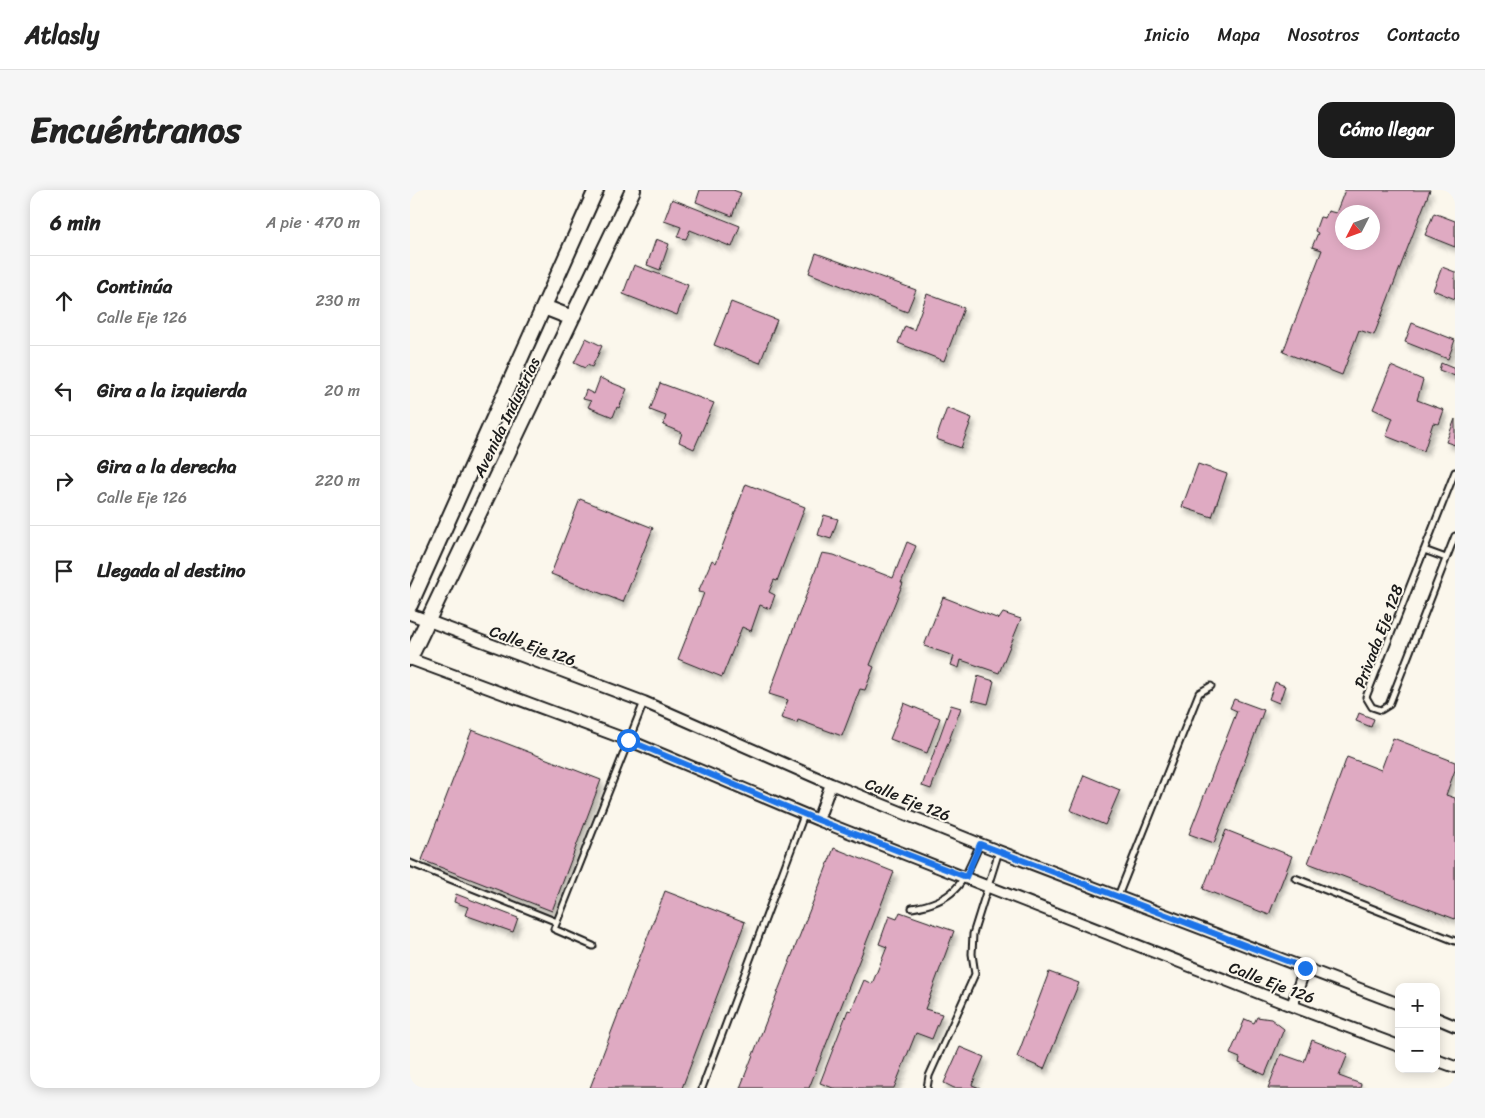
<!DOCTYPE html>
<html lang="es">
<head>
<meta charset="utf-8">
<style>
	:root { --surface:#fff; --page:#f6f6f6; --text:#222; --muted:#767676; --line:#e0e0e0; --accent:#1c1c1c }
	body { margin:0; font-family:Sriracha,sans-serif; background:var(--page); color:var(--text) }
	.controls { position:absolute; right:15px; bottom:15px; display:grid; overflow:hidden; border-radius:10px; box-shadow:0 2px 12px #0003 }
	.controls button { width:45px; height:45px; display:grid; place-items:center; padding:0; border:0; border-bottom:1px solid var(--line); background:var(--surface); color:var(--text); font:25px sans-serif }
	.compass { position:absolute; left:925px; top:15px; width:45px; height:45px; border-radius:50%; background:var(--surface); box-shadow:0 2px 12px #0003; rotate:228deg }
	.stop { position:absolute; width:15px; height:15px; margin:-11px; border:4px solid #1a73e8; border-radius:50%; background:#fff }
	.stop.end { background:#1a73e8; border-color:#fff; box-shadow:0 1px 5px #0008 }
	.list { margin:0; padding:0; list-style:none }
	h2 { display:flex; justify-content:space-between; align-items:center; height:65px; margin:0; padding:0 20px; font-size:21px }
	h2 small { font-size:16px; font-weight:400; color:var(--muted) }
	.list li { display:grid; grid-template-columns:32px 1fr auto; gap:15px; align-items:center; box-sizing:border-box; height:90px; padding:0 20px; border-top:1px solid var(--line) }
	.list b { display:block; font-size:19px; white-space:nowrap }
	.list p { margin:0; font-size:16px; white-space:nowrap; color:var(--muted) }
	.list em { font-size:16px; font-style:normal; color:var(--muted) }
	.icon { flex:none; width:28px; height:28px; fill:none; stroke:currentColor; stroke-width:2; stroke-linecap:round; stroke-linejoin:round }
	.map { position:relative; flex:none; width:1045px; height:898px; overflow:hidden; border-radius:15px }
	header { display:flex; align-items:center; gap:30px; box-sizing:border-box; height:70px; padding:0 25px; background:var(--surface); border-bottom:1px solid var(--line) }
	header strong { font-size:24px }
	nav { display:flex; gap:28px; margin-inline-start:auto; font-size:18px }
	.intro { display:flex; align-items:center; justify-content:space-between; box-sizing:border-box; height:120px; padding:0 30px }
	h1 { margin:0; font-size:35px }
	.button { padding:12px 22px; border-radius:15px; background:var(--accent); color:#fff; font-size:18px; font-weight:700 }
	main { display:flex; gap:30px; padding:0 30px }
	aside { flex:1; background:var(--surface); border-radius:15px; box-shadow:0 2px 12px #0003 }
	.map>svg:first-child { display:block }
	.building { fill:#dfaac2; stroke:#1c1c1c; fill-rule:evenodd; filter:url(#shadow) }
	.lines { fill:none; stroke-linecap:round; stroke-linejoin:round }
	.lane-casing { stroke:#1c1c1c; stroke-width:9 }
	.street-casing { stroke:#1c1c1c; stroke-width:14 }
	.secondary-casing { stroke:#1c1c1c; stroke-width:18 }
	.lane { stroke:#fbf7ec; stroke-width:5 }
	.street { stroke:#fbf7ec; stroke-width:10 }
	.secondary { stroke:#fbf7ec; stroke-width:14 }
	.route { stroke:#1a73e8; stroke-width:6 }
	.labels { text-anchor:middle; stroke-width:4; stroke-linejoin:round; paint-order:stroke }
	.street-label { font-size:16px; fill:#1c1c1c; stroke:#fbf7ec }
</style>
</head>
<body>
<header>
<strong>Atlasly</strong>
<nav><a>Inicio</a><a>Mapa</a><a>Nosotros</a><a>Contacto</a></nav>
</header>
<div class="intro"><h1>Encuéntranos</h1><a class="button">Cómo llegar</a></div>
<main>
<aside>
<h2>6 min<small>A pie · 470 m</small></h2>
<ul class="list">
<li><svg class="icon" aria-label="ahead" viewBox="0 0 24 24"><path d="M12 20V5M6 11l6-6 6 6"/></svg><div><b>Continúa</b><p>Calle Eje 126</p></div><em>230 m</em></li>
<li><svg class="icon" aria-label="left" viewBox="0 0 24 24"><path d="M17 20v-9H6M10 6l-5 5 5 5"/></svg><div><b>Gira a la izquierda</b></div><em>20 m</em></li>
<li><svg class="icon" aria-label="right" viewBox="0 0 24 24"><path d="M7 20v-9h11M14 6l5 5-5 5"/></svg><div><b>Gira a la derecha</b><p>Calle Eje 126</p></div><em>220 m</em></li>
<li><svg class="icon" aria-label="arrive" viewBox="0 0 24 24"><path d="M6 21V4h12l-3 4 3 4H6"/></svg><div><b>Llegada al destino</b></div></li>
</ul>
</aside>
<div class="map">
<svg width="1045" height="898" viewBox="0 0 1045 898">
	<defs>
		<filter id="shadow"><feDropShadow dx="3" dy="5" stdDeviation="2.5" flood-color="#0004"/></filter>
	</defs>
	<rect width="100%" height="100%" fill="#fbf7ec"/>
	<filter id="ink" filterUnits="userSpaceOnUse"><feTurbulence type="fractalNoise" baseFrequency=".02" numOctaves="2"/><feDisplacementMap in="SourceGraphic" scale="10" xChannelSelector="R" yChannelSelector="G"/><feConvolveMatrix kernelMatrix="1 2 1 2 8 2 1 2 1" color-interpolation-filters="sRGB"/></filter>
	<g filter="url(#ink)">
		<path class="building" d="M290,0H323L331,3L322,26L286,12Z
			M935,0H1020L964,145L949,140L932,185L873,162L912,60L902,57L908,43L905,41L910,27L915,28L918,21L926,23ZM932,22H962V52H932Z
			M262,9L330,36L322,57L280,40L276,49L267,47L271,37L254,31Z
			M1024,23L1045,31V57L1015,45Z
			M246,49L259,54L250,80L237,75Z
			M406,63L506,100L497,122L399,83Z
			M224,75L278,95L267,125L213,104Z
			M1032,77L1045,82V109L1023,100Z
			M517,104L554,118L534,171L488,153L495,136L504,140Z
			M321,112L367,130L350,173L304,155Z
			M1002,133L1045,150L1038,169L995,152Z
			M176,148L192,156L182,177L177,175L175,178L164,173Z
			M1031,173L1045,179V186L1029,180Z
			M981,176L1013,190L1007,210L1034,220L1029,234L1023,233L1014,261L976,246L983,228L963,219Z
			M190,188L217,199L209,218L207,217L203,227L178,217L181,211L173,209L176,200L184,204Z
			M250,193L304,213L284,259L269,252L272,243L253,235L256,226L240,220Z
			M537,218L562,228L551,258L526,249Z
			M1045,229V255L1036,252Z
			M788,274L817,284L802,327L772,317Z
			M336,294L395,317L367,391L364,390L359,402L365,405L360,419L350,415L341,441L332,437L312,487L268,469L294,403L288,402L302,370L306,373Z
			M170,309L243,338L213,412L141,384Z
			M414,325L428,329L421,349L408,345Z
			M497,352L506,356L491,393H493L460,475L464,477L455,500L450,499L432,546L388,530L387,533L371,528L378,510L359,504L412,363L424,365L483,388Z
			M533,407L589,429L593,423L611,429L589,483L551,470L549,478L541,475L544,466L514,456Z
			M568,486L584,491L578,514L562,510Z
			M865,492L875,496L869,513L859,509Z
			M824,509L854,520L804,653L779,644L827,521L820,518Z
			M494,513L530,528L517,563L480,549Z
			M541,515L551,518L521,599L512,596Z
			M949,523L964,529L961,537L946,531Z
			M62,540L191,590L142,721L12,670Z
			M983,548L1045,572V580L1036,605L1045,608V729L898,673L937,567L971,580Z
			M674,585L710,600L695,635L660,620Z
			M816,640L882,666L859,725L793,699Z
			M424,658L484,682L399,898H330Z
			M255,701L335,732L272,898H180Z
			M46,704L108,728L103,742L55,725L58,717L44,712Z
			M490,722L544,741L515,819L532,824L522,849L506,843L484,898H423L410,893L438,820L441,821L454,790L462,794L477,757L469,754L479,726L487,729Z
			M639,782L669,793L634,879L607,867Z
			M847,827L861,829L874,839L855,885L829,873L830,868L820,864L835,829L844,833Z
			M902,850L938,864L929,886L951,894L950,898H858L871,864L894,872Z
			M550,857L574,867L562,895L570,898H544L534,893Z"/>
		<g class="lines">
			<defs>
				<path id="lane" d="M1045,282L956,507L962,517L971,520L979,515L1045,346
					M1014,360L1036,368
					M0,673L147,732
					M885,688L1045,751
					M708,706L789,503L801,496
					M502,718C547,711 553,692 570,654
					M183,756L144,739L234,512
					M292,898L394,625
					M517,898L519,886L565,784L562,764L563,744L589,661"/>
				<path id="street" d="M0,424L234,512L421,594L570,654L989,814
					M0,469L218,550L408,630L882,816L989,856
					M408,630L421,594
					M882,816L895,778
					M1026,828L1045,836
					M1026,870L1045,877"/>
				<path id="secondary" d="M134,117L162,128
					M0,415L186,0
					M0,468L223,0"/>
			</defs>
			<use href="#lane" class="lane-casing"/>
			<use href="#street" class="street-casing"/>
			<use href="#secondary" class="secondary-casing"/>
			<use href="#lane" class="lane"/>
			<use href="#street" class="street"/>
			<use href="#secondary" class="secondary"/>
		</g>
	</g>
	<g class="lines" filter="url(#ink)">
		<path class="route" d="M218,550L408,630L556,687L570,654L895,778"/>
	</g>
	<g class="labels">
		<g class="street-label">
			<text transform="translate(96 227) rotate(-64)" y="6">Avenida Industrias</text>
			<text transform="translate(968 446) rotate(-69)" y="6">Privada Eje 128</text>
			<text transform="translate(123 455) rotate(20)" y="6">Calle Eje 126</text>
			<text transform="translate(498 609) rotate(22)" y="6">Calle Eje 126</text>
			<text transform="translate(862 792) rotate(21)" y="6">Calle Eje 126</text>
		</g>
	</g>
</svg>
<div class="controls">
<button>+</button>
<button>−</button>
</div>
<svg class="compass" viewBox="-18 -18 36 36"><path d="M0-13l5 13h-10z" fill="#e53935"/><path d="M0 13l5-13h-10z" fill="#767676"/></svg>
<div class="stop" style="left:218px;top:550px"></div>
<div class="stop end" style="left:895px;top:778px"></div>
</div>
</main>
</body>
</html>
